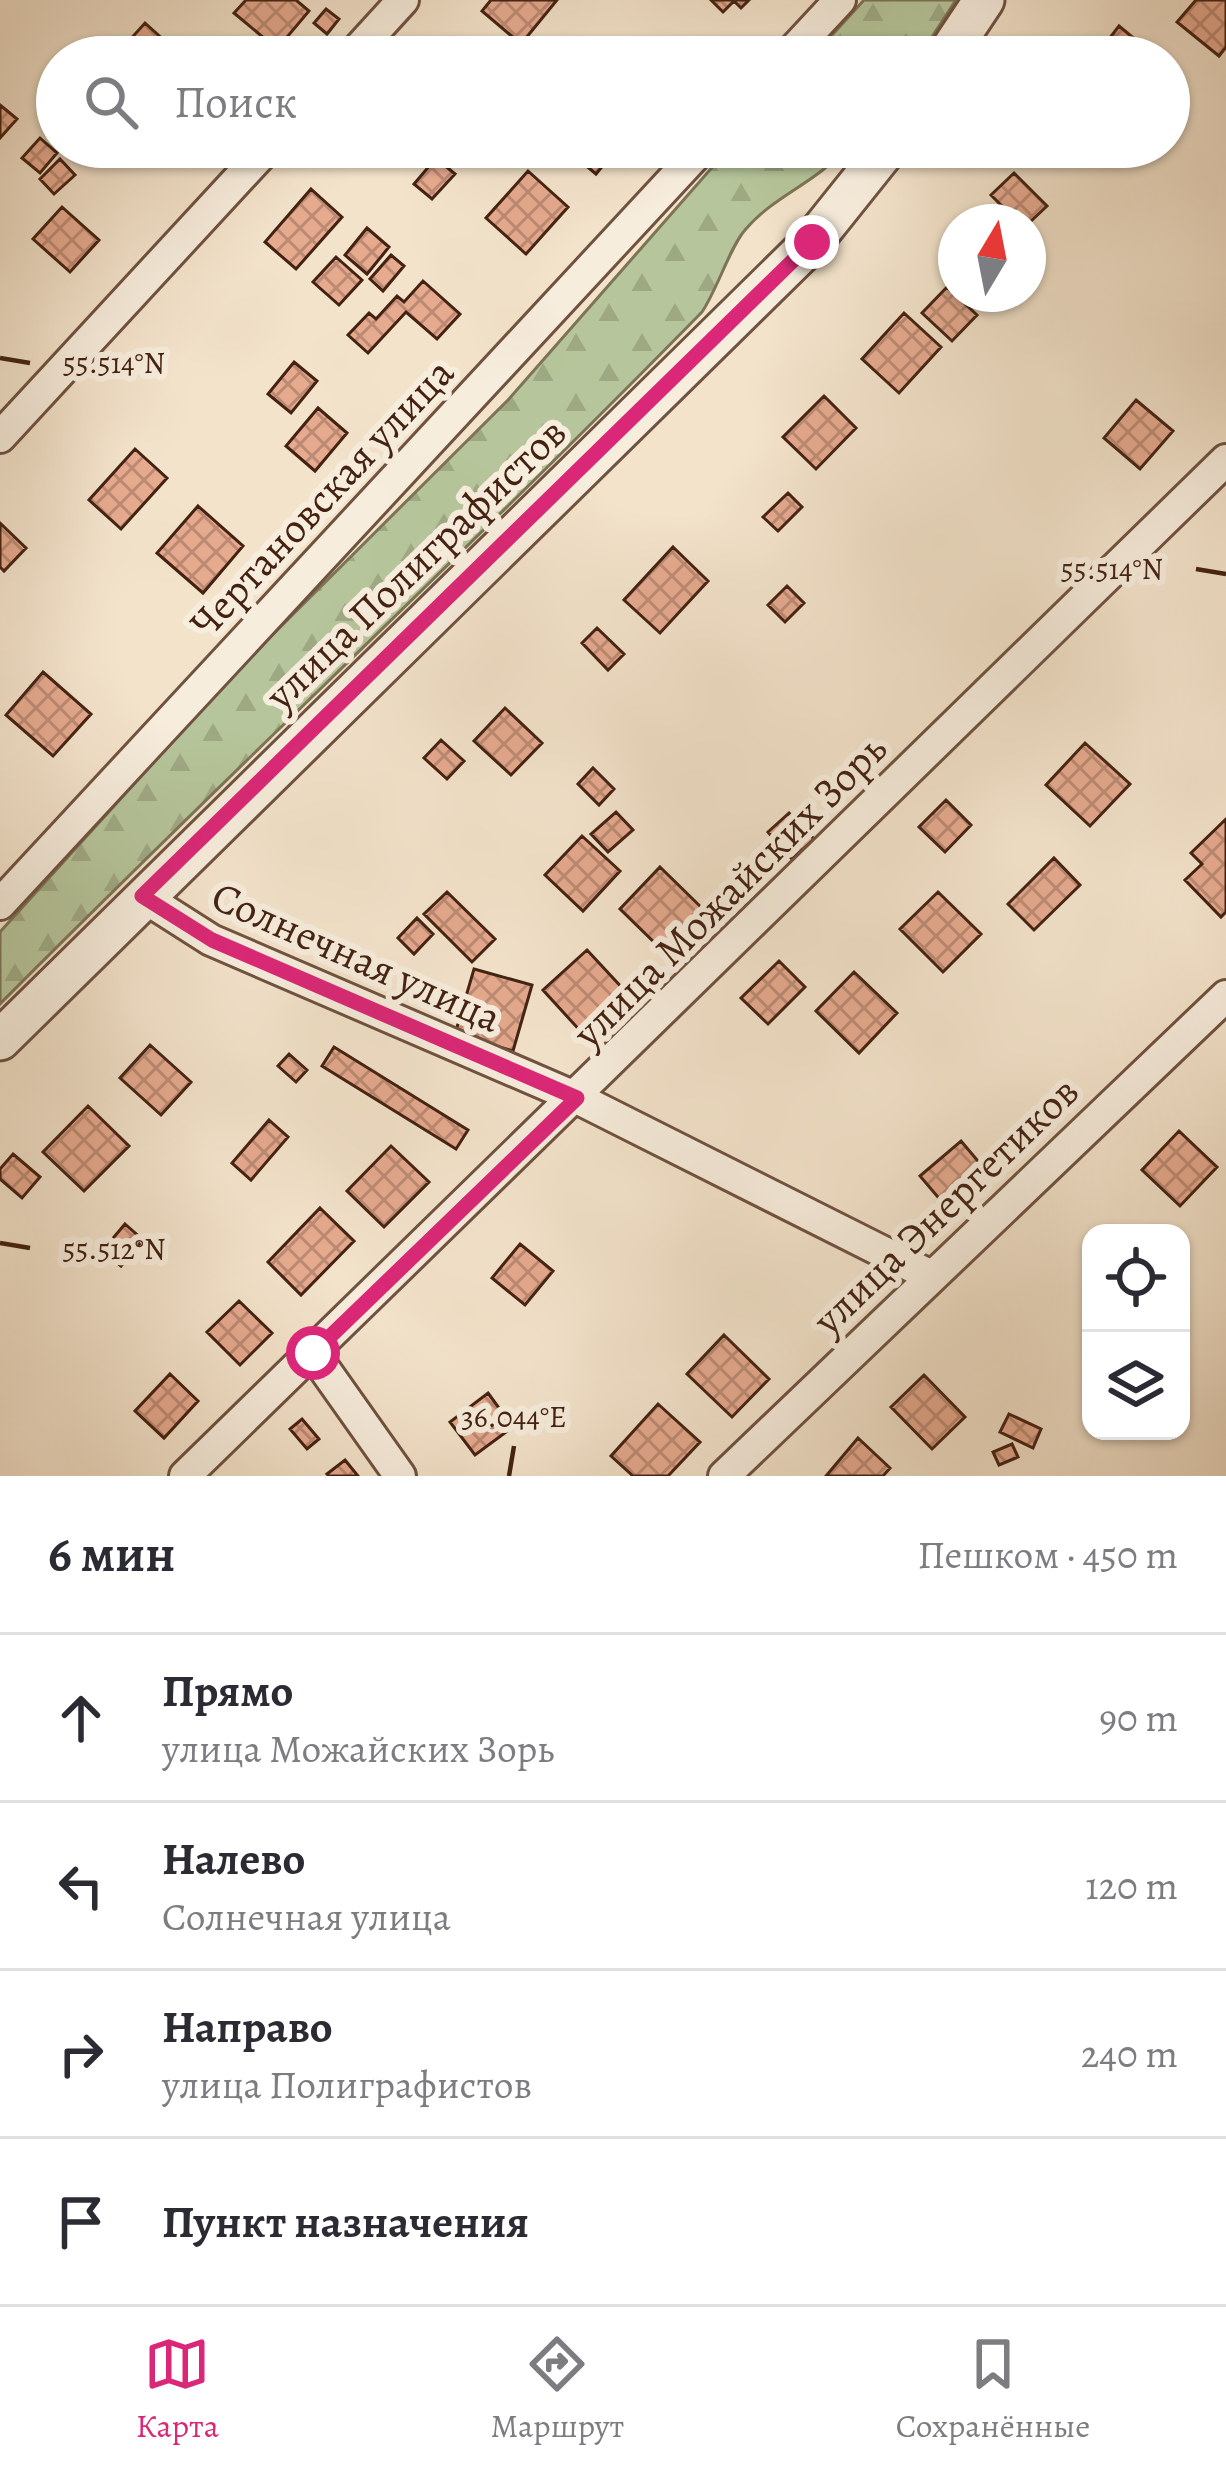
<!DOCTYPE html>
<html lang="ru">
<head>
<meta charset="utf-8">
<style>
	:root { --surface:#fff; --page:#f2f2f3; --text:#2b2b33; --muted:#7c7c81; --line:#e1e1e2; --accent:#db2777 }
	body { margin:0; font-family:Alegreya,serif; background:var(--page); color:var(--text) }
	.controls { position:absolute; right:36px; bottom:36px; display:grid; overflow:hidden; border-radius:24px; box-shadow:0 3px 9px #0004 }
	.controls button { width:108px; height:108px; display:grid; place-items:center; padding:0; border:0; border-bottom:3px solid var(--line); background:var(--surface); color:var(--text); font:60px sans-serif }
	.compass { position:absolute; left:938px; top:204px; width:108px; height:108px; border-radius:50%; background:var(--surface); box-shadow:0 3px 9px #0004; rotate:10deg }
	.stop { position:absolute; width:36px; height:36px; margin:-27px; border:9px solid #db2777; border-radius:50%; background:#fff }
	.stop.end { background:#db2777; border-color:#fff; box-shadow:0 3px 12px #0008 }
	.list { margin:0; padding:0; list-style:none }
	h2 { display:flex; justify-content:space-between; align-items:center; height:156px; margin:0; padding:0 48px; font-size:51px }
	h2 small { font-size:39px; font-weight:400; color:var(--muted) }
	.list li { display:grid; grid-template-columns:78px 1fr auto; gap:36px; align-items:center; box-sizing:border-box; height:168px; padding:0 48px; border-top:3px solid var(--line) }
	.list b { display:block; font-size:45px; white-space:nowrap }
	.list p { margin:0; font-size:39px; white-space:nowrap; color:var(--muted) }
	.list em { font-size:39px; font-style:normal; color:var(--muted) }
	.icon { flex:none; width:66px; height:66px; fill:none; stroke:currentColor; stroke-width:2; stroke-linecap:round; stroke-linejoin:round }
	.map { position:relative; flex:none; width:1226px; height:1476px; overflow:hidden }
	.search { position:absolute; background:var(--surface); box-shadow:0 3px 9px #0004; left:36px; right:36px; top:36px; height:132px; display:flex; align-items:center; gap:30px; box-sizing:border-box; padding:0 42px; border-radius:66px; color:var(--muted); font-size:45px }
	.sheet { height:828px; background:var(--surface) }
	nav { display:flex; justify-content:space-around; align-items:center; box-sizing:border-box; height:168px; border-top:3px solid var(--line); background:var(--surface); font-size:33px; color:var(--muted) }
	nav a { display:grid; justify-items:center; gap:6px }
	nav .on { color:var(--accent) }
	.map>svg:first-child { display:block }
	.forest { fill:url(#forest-firs); stroke:#7d7456; stroke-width:3 }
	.building { fill:url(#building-cross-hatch); stroke:#442212; stroke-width:3 }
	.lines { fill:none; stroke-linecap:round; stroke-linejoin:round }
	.minor-casing { stroke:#705240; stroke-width:36 }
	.tertiary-casing { stroke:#705240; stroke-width:45 }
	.minor { stroke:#f7eddd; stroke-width:30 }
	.tertiary { stroke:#f7eddd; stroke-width:39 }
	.route { stroke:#db2777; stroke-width:15 }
	.ticks { fill:none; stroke:#442212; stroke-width:4.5 }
	.labels { text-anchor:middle; stroke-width:12; stroke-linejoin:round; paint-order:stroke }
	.street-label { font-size:42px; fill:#442212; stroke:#f7eddd }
	.ticks-label { font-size:30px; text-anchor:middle; fill:#442212; stroke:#f7eddd; stroke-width:12; stroke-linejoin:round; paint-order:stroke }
</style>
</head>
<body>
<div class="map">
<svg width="1226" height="1476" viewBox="0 0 1226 1476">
	<defs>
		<pattern id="forest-firs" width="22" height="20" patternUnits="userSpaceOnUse" patternTransform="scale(3)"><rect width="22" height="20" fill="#b6c59b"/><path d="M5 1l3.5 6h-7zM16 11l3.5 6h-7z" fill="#9ea984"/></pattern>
		<pattern id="building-cross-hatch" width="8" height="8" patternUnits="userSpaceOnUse" patternTransform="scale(3)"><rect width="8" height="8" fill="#e6aa8f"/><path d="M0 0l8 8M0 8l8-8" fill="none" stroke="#bc8a73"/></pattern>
	</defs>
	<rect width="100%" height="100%" fill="#f3e3cb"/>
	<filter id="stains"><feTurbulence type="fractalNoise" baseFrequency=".00167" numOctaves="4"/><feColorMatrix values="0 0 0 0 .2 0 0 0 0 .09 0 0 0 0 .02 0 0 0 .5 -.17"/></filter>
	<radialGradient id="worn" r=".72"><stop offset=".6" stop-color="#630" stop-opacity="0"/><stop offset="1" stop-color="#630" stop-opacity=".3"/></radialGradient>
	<path class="forest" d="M864,0H956L919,57H812Z
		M730,147H846C819,182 774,195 745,230C730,247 718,288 702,312C472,547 231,771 0,1004V932L237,670L508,400Z"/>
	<path class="building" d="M246,0H296L309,11L277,49L234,13Z
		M491,0H557L521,44L482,11Z
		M711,0H749L741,8L734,1L723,12Z
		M1196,0H1226V47L1219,56L1177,22Z
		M326,9L339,19L327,34L314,23Z
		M145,23L177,52L173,57L118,53Z
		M1119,26L1154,55L1152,57H1105L1099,52Z
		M540,41L557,57H524Z
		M589,45L601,57H577Z
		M0,105L17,119L0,138Z
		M40,138L57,153L40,173L22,158Z
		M150,147H187L171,165Z
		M452,147H486L468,166Z
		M564,147H618L596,174Z
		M436,158L455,174L432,199L414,184Z
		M60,159L75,175L54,194L40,179Z
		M528,171L568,207L526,254L486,218Z
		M1014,173L1047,206L1028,224L1018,222L991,195Z
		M311,189L342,217L296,269L265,242Z
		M62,207L99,240L70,272L33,239Z
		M367,228L389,247L367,274L345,255Z
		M391,255L404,266L383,291L370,279Z
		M336,257L362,280L339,305L313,282Z
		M956,259V284L943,272Z
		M423,281L460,314L437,339L406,312L368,353L348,335L369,313L376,319L397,296L404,302Z
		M947,287L977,315L952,341L922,313Z
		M966,294H996L982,309Z
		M904,313L941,347L899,393L862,359Z
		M294,362L317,381L291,413L268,394Z
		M824,396L856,428L816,469L783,437Z
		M1136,400L1173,431L1140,469L1104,438Z
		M318,408L347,433L315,471L286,446Z
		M135,449L167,478L121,529L89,500Z
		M788,493L802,507L778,531L763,517Z
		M198,506L243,546L203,593L157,553Z
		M0,523L26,548L4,571L0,567Z
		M673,547L708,581L660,633L624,600Z
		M787,586L804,603L785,622L768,605Z
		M597,628L624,654L608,670L582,643Z
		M43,672L91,714L53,756L6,715Z
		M505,708L542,743L511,775L474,741Z
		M441,740L464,761L447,779L424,758Z
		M1085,743L1130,784L1090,826L1046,785Z
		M593,768L614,789L599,805L578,784Z
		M946,800L971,825L945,852L919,827Z
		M616,812L633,830L608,852L591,834Z
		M789,813L814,839L792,859L768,832Z
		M1226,819V912L1221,917L1185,880L1202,864L1191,853Z
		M582,836L620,871L583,911L545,875Z
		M1054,858L1080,885L1034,930L1008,904Z
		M660,867L705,911L664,952L620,909Z
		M447,892L495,939L472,962L424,914Z
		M938,892L981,934L943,972L900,929Z
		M417,918L433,934L414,954L398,938Z
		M587,950L639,1006L594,1046L543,990Z
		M779,961L805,987L768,1024L741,998Z
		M474,969L532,985L513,1051L455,1034Z
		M854,972L897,1013L859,1053L816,1011Z
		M150,1045L191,1082L161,1115L120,1078Z
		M334,1047L468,1130L456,1149L322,1066Z
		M289,1054L307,1070L296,1082L278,1066Z
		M88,1106L129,1146L84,1191L43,1152Z
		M269,1120L288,1137L251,1180L232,1163Z
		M1179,1131L1217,1167L1180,1206L1142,1170Z
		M961,1141L983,1167L973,1175L978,1181L943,1203L920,1176Z
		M391,1146L429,1182L384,1227L347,1191Z
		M13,1154L40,1177L22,1198L0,1179V1169Z
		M320,1208L354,1241L301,1295L268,1262Z
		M125,1224L143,1240L121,1266L103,1250Z
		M520,1244L553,1271L525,1305L492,1278Z
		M239,1301L272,1333L240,1365L207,1332Z
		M724,1335L769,1379L732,1417L687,1374Z
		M170,1374L198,1401L164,1438L135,1411Z
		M924,1375L965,1417L932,1449L891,1407Z
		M488,1393L513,1427L475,1455L450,1422Z
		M658,1404L700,1442L668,1476H633L611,1456Z
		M1009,1414L1041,1429L1033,1448L1000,1432Z
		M302,1419L319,1439L307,1449L290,1429Z
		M858,1438L890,1468L883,1476H826Z
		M1012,1444L1018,1457L999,1465L993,1452Z
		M345,1460L358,1476H329L327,1474Z"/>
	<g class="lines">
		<defs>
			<path id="minor" d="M351,57L403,0
				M787,57L840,0
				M0,437L268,147
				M142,896L211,940L577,1098L931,1276
				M0,904L703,147
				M313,1353L400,1476
				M185,1476L1226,460
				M724,1476L1226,996"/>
			<path id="tertiary" d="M946,57L984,0
				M0,1040L812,242L888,147"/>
		</defs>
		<use href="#minor" class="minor-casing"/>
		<use href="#tertiary" class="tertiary-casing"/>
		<use href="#minor" class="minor"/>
		<use href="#tertiary" class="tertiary"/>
	</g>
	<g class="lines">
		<path class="route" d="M313,1353L577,1098L212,940L142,896L812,242"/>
	</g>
	<path class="ticks" d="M0,358L30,363M1196,569L1226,574M0,1243L30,1248M509,1476L514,1446"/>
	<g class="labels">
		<g class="street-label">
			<text transform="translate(321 497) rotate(-47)" y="15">Чертановская улица</text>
			<text transform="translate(415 563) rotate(-44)" y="15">улица Полиграфистов</text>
			<text transform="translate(729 890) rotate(-45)" y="15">улица Можайских Зорь</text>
			<text transform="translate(357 956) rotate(24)" y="15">Солнечная улица</text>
			<text transform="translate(945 1205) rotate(-44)" y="15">улица Энергетиков</text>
		</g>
	</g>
	<g class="ticks-label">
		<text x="114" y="373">55.514°N</text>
		<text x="1112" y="579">55.514°N</text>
		<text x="114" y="1259">55.512°N</text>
		<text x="514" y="1427">36.044°E</text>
	</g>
	<rect width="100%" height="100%" filter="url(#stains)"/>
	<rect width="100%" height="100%" fill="url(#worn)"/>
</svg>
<div class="controls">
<button><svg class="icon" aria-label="locate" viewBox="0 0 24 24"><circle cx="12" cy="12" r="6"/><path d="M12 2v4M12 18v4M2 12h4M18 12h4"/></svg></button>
<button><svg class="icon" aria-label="layers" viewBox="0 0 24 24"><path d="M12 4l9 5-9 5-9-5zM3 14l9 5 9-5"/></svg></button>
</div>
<svg class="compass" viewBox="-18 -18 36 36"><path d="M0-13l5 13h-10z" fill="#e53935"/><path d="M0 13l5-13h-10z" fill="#7c7c81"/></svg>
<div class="stop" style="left:313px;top:1353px"></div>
<div class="stop end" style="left:812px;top:242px"></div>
<div class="search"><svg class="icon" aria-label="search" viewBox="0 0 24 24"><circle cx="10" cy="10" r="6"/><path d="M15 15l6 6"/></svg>Поиск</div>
</div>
<section class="sheet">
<h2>6 мин<small>Пешком · 450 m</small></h2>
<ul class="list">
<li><svg class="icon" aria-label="ahead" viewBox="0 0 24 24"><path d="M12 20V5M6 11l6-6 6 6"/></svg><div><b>Прямо</b><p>улица Можайских Зорь</p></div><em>90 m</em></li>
<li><svg class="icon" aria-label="left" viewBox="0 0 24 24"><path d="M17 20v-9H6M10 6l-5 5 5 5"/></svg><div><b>Налево</b><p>Солнечная улица</p></div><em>120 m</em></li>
<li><svg class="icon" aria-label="right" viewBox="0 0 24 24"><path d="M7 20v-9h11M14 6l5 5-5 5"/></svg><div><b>Направо</b><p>улица Полиграфистов</p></div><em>240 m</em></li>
<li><svg class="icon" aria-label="arrive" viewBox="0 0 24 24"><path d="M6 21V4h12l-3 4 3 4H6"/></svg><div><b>Пункт назначения</b></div></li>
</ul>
</section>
<nav>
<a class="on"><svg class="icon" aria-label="map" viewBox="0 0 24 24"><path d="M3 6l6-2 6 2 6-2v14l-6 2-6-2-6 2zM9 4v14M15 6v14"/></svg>Карта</a>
<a><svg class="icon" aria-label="directions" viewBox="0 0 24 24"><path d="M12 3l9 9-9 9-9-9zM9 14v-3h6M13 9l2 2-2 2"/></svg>Маршрут</a>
<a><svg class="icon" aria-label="saved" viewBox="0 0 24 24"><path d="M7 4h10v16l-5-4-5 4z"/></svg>Сохранённые</a>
</nav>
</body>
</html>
